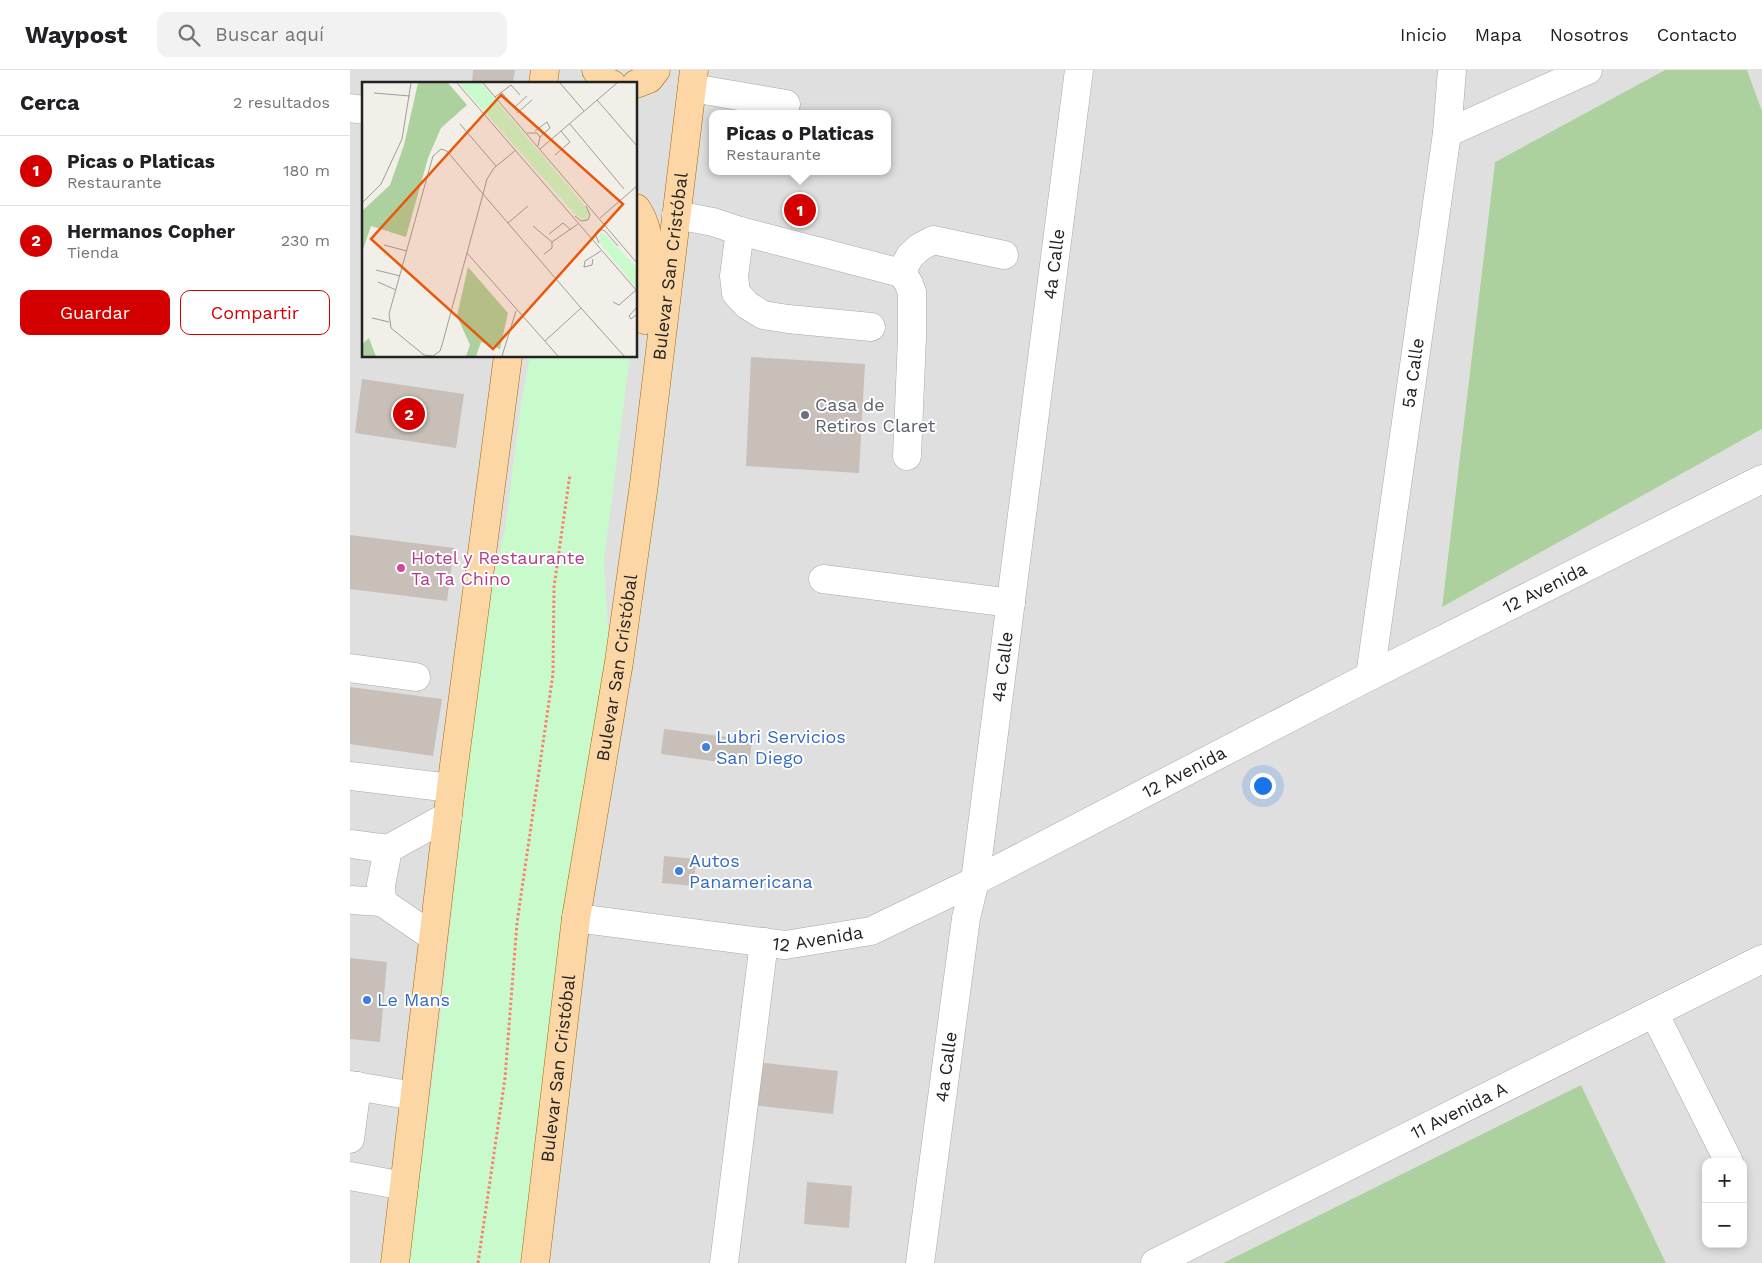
<!DOCTYPE html>
<html lang="es">
<head>
<meta charset="utf-8">
<style>
	:root { --surface:#fff; --page:#f2f2f2; --text:#202124; --muted:#757577; --line:#e0e0e0; --accent:#d40000 }
	body { margin:0; font-family:"Work Sans",sans-serif; background:var(--page); color:var(--text) }
	.controls { position:absolute; right:15px; bottom:15px; display:grid; overflow:hidden; border-radius:10px; box-shadow:0 2px 8px #0003 }
	.controls button { width:45px; height:45px; display:grid; place-items:center; padding:0; border:0; border-bottom:1px solid var(--line); background:var(--surface); color:var(--text); font:25px sans-serif }
	.you { position:absolute; left:912px; top:715px; width:18px; height:18px; margin:-12px; border:4px solid #fff; border-radius:50%; background:#1a73e8; box-shadow:0 0 0 8px #1a73e833 }
	.badge { display:grid; place-items:center; width:32px; height:32px; border-radius:50%; background:var(--accent); color:#fff; font-size:16px; font-weight:700 }
	.pin { position:absolute; translate:-50% -50%; border:2px solid #fff; box-shadow:0 1px 5px #0006 }
	.popup { position:absolute; left:359px; top:40px; width:182px; height:65px; box-sizing:border-box; display:grid; place-content:center; border-radius:10px; background:var(--surface); filter:drop-shadow(0 1px 4px #0005); font-size:16px; white-space:nowrap; color:var(--muted) }
	.popup b { font-size:19px; color:var(--text) }
	.popup::after { content:''; position:absolute; left:50%; top:100%; margin-left:-10px; border:10px solid transparent; border-top-color:var(--surface) }
	.list { margin:0; padding:0; list-style:none }
	h2 { display:flex; justify-content:space-between; align-items:center; height:65px; margin:0; padding:0 20px; font-size:21px }
	h2 small { font-size:16px; font-weight:400; color:var(--muted) }
	.list li { display:grid; grid-template-columns:32px 1fr auto; gap:15px; align-items:center; box-sizing:border-box; height:70px; padding:0 20px; border-top:1px solid var(--line) }
	.list b { display:block; font-size:19px; white-space:nowrap }
	.list p { margin:0; font-size:16px; white-space:nowrap; color:var(--muted) }
	.list em { font-size:16px; font-style:normal; color:var(--muted) }
	.actions { display:flex; gap:10px; padding:15px 20px }
	.actions a { flex:1; padding:11px 0; border:1px solid var(--accent); border-radius:10px; text-align:center; font-size:18px; color:var(--accent) }
	.actions .main { background:var(--accent); color:#fff }
	.icon { flex:none; width:28px; height:28px; fill:none; stroke:currentColor; stroke-width:2; stroke-linecap:round; stroke-linejoin:round }
	.map { position:relative; flex:none; width:1412px; height:1193px; overflow:hidden }
	header { display:flex; align-items:center; gap:30px; box-sizing:border-box; height:70px; padding:0 25px; background:var(--surface); border-bottom:1px solid var(--line) }
	header strong { font-size:24px }
	nav { display:flex; gap:28px; margin-inline-start:auto; font-size:18px }
	.search { width:350px; height:45px; background:var(--page); display:flex; align-items:center; gap:12px; box-sizing:border-box; padding:0 18px; border-radius:10px; color:var(--muted); font-size:19px }
	main { display:flex }
	aside { flex:1; background:var(--surface) }
	.map>svg:first-child { display:block }
	.residential { fill:#e0dfdf; fill-rule:evenodd }
	.forest { fill:#add19e }
	.park { fill:#c8facc }
	.building { fill:#c7bfb8 }
	.lines { fill:none; stroke-linecap:round; stroke-linejoin:round }
	.minor-casing { stroke:#a9a9a9; stroke-width:29 }
	.major-casing { stroke:#a06b00; stroke-width:29 }
	.path { stroke:#fa8072; stroke-width:3; stroke-dasharray:2.5 2.5; stroke-linecap:butt }
	.minor { stroke:#fff; stroke-width:28 }
	.major { stroke:#fcd6a4; stroke-width:28 }
	.worship-dot { fill:#6b7280; stroke:#fff; stroke-width:2 }
	.hotel-dot { fill:#d1479c; stroke:#fff; stroke-width:2 }
	.shop-dot { fill:#3f7fe0; stroke:#fff; stroke-width:2 }
	.labels { text-anchor:middle; stroke-width:4; stroke-linejoin:round; paint-order:stroke }
	.street-label { font-size:18px; fill:#222; stroke:#fff }
	.worship-label { font-size:18px; fill:#5b616d; stroke:#fff; text-anchor:start }
	.hotel-label { font-size:18px; fill:#b23c85; stroke:#fff; text-anchor:start }
	.shop-label { font-size:18px; fill:#366cbe; stroke:#fff; text-anchor:start }
	.inset-road { fill:none; stroke:#9f9d99; stroke-width:1 }
	.view { fill:#e8590c; fill-opacity:0.15; stroke:#e8590c; stroke-width:2.5 }
	.inset-edge { fill:none; stroke:#222; stroke-width:2.5 }
</style>
</head>
<body>
<header>
<strong>Waypost</strong>
<div class="search"><svg class="icon" aria-label="search" viewBox="0 0 24 24"><circle cx="10" cy="10" r="6"/><path d="M15 15l6 6"/></svg>Buscar aquí</div>
<nav><a>Inicio</a><a>Mapa</a><a>Nosotros</a><a>Contacto</a></nav>
</header>
<main>
<aside>
<h2>Cerca<small>2 resultados</small></h2>
<ul class="list">
<li><span class="badge">1</span><div><b>Picas o Platicas</b><p>Restaurante</p></div><em>180 m</em></li>
<li><span class="badge">2</span><div><b>Hermanos Copher</b><p>Tienda</p></div><em>230 m</em></li>
</ul>
<div class="actions"><a class="main">Guardar</a><a>Compartir</a></div>
</aside>
<div class="map">
<svg width="1412" height="1193" viewBox="0 0 1412 1193">
	<rect width="100%" height="100%" fill="#f2efe9"/>
	<path class="residential" d="M0,0H1315L1145,92L1092,536L1412,359V1193H1316L1231,1015L873,1193H0ZM14,14H286V286H14ZM362,44H538V101H362ZM1356,1092H1393V1174H1356Z
		M1397,0H1412V41Z"/>
	<path class="forest" d="M1315,0H1397L1412,41V359L1092,537L1145,92Z
		M1231,1015L1316,1193H873Z"/>
	<path class="park" d="M180,286H280L254,491L259,578L174,1193H58L89,959L133,552L155,460L171,334Z"/>
	<path class="building" d="M123,0H165L163,14H122Z
		M401,287L515,294L509,403L396,396Z
		M12,309L114,324L106,378L5,363Z
		M0,465L104,478L97,531L0,519Z
		M0,617L92,629L83,686L0,674Z
		M314,659L402,670L399,696L311,684Z
		M314,786L346,789L344,816L312,813Z
		M0,888L37,892L30,972L0,969Z
		M404,992L488,1001L483,1044L400,1035Z
		M457,1112L502,1116L499,1158L454,1154Z"/>
	<g class="lines">
		<defs>
			<g id="minor">
				<path d="M342,18L436,34"/>
				<path d="M0,38L14,40"/>
				<path d="M1097,63L1238,0"/>
				<path d="M326,145L363,152L390,161L551,203L558,212L562,222V267L557,386"/>
				<path d="M390,161L384,206L386,223L397,235L413,245L438,249L521,257"/>
				<path d="M551,203L560,186L570,177L583,170L654,185"/>
				<path d="M473,509L661,533"/>
				<path d="M0,598L66,607"/>
				<path id="s1" d="M1020,606L1097,63L1102,0"/>
				<path d="M0,706L101,718"/>
				<path d="M0,774L38,779"/>
				<path d="M0,830L32,832"/>
				<path id="s2" d="M226,848L435,875L521,861L625,811L1020,606L1412,409"/>
				<path d="M83,867L32,832L31,815L38,779L98,746"/>
				<path d="M1304,943L1379,1092"/>
				<path d="M0,1015L64,1026"/>
				<path d="M0,1069L7,1016"/>
				<path d="M0,1106L54,1116"/>
				<path d="M374,1193L414,872"/>
				<path id="s3" d="M570,1193L616,848L625,811L729,0"/>
				<path id="s4" d="M805,1193L1412,889"/>
			</g>
			<g id="major">
				<path d="M246,0L254,11L262,14"/>
				<path d="M193,14L195,0"/>
				<path d="M286,14L299,9L306,0"/>
				<path d="M286,138C307,166 298,217 295,250"/>
				<path d="M45,1193L101,718L158,286"/>
				<path id="s5" d="M185,1193L226,848L269,592L294,414L344,0"/>
			</g>
		</defs>
		<use href="#minor" class="minor-casing"/>
		<use href="#major" class="major-casing"/>
		<path class="path" d="M128,1193L155,1008L167,853L203,604L204,517L220,404"/>
		<use href="#minor" class="minor"/>
		<use href="#major" class="major"/>
	</g>
	<circle class="worship-dot" cx="455" cy="345" r="5"/>
	<circle class="hotel-dot" cx="51" cy="498" r="5"/>
	<g class="shop-dot">
		<circle cx="356" cy="677" r="5"/>
		<circle cx="329" cy="801" r="5"/>
		<circle cx="17" cy="930" r="5"/>
	</g>
	<g class="labels">
		<g class="street-label">
			<text dy="6" stroke="none"><textPath href="#s5" startOffset="1006">Bulevar San Cristóbal</textPath></text>
			<text dy="6" stroke="none"><textPath href="#s3" startOffset="1008">4a Calle</textPath></text>
			<text dy="6" stroke="none"><textPath href="#s1" startOffset="306">5a Calle</textPath></text>
			<text dy="6" stroke="none"><textPath href="#s2" startOffset="1054">12 Avenida</textPath></text>
			<text dy="6" stroke="none"><textPath href="#s5" startOffset="601">Bulevar San Cristóbal</textPath></text>
			<text dy="6" stroke="none"><textPath href="#s3" startOffset="602">4a Calle</textPath></text>
			<text dy="6" stroke="none"><textPath href="#s2" startOffset="649">12 Avenida</textPath></text>
			<text dy="6" stroke="none"><textPath href="#s2" startOffset="244">12 Avenida</textPath></text>
			<text dy="6" stroke="none"><textPath href="#s5" startOffset="196">Bulevar San Cristóbal</textPath></text>
			<text dy="6" stroke="none"><textPath href="#s3" startOffset="198">4a Calle</textPath></text>
			<text dy="6" stroke="none"><textPath href="#s4" startOffset="340">11 Avenida A</textPath></text>
		</g>
		<g class="worship-label">
			<text x="465" y="341">Casa de<tspan x="465" dy="21">Retiros Claret</tspan></text>
		</g>
		<g class="hotel-label">
			<text x="61" y="494">Hotel y Restaurante<tspan x="61" dy="21">Ta Ta Chino</tspan></text>
		</g>
		<g class="shop-label">
			<text x="366" y="673">Lubri Servicios<tspan x="366" dy="21">San Diego</tspan></text>
			<text x="339" y="797">Autos<tspan x="339" dy="21">Panamericana</tspan></text>
			<text x="27" y="936">Le Mans</text>
		</g>
	</g>
	<g transform="translate(12 12)">
		<rect width="275" height="275" fill="#f2efe9"/>
		<path d="M56,1H86L105,23L79,46L66,76L44,155L9,144L0,170V129L28,103L42,63ZM106,185L146,231L138,267L119,260L114,274H104L108,263L95,234ZM7,256L13,272L14,274H0V262Z" fill="#add19e"/>
		<path d="M97,1H119L228,130L224,140L213,132ZM238,151L244,153L275,186V207L237,160Z" fill="#c8facc"/>
		<path class="inset-road" d="M95,1L275,209M121,1L275,181M198,1L222,29M139,10L157,30M12,11L48,14M133,15L149,3L158,13M235,18L275,64M153,25L165,14M155,31L170,18M207,41L262,107M98,42L134,84M173,49L185,40L188,46L178,55M165,51H175L178,55L176,64M178,67L255,1M154,68L132,86L125,97L121,112L80,263L78,269L71,274L62,273L29,246L27,232L71,74L79,67L85,69L121,112L219,226L262,274M193,73L208,60L199,49M0,121L19,102L40,57L49,1M213,134L219,139L226,138L228,133L224,124M238,136L275,104M146,141L166,124M171,144L190,160L216,142M187,152L201,141L209,148M237,161L233,152L237,147L243,149L256,164M22,163L45,169M105,171L196,274M182,172L190,166V160M231,177L230,183L222,185L223,179L239,169M14,188L38,194M16,200L34,208M251,220L257,223L274,208M275,225L267,234L269,237L275,232M10,236L27,240M183,259L219,226M140,274L154,229"/>
		<path class="view" d="M139,13L261,122L131,267L9,157Z"/>
		<rect width="275" height="275" class="inset-edge"/>
	</g>
</svg>
<div class="controls">
<button>+</button>
<button>−</button>
</div>
<div class="you"></div>
<div class="pin badge" style="left:450px;top:140px">1</div>
<div class="popup"><b>Picas o Platicas</b>Restaurante</div>
<div class="pin badge" style="left:59px;top:344px">2</div>
</div>
</main>
</body>
</html>
